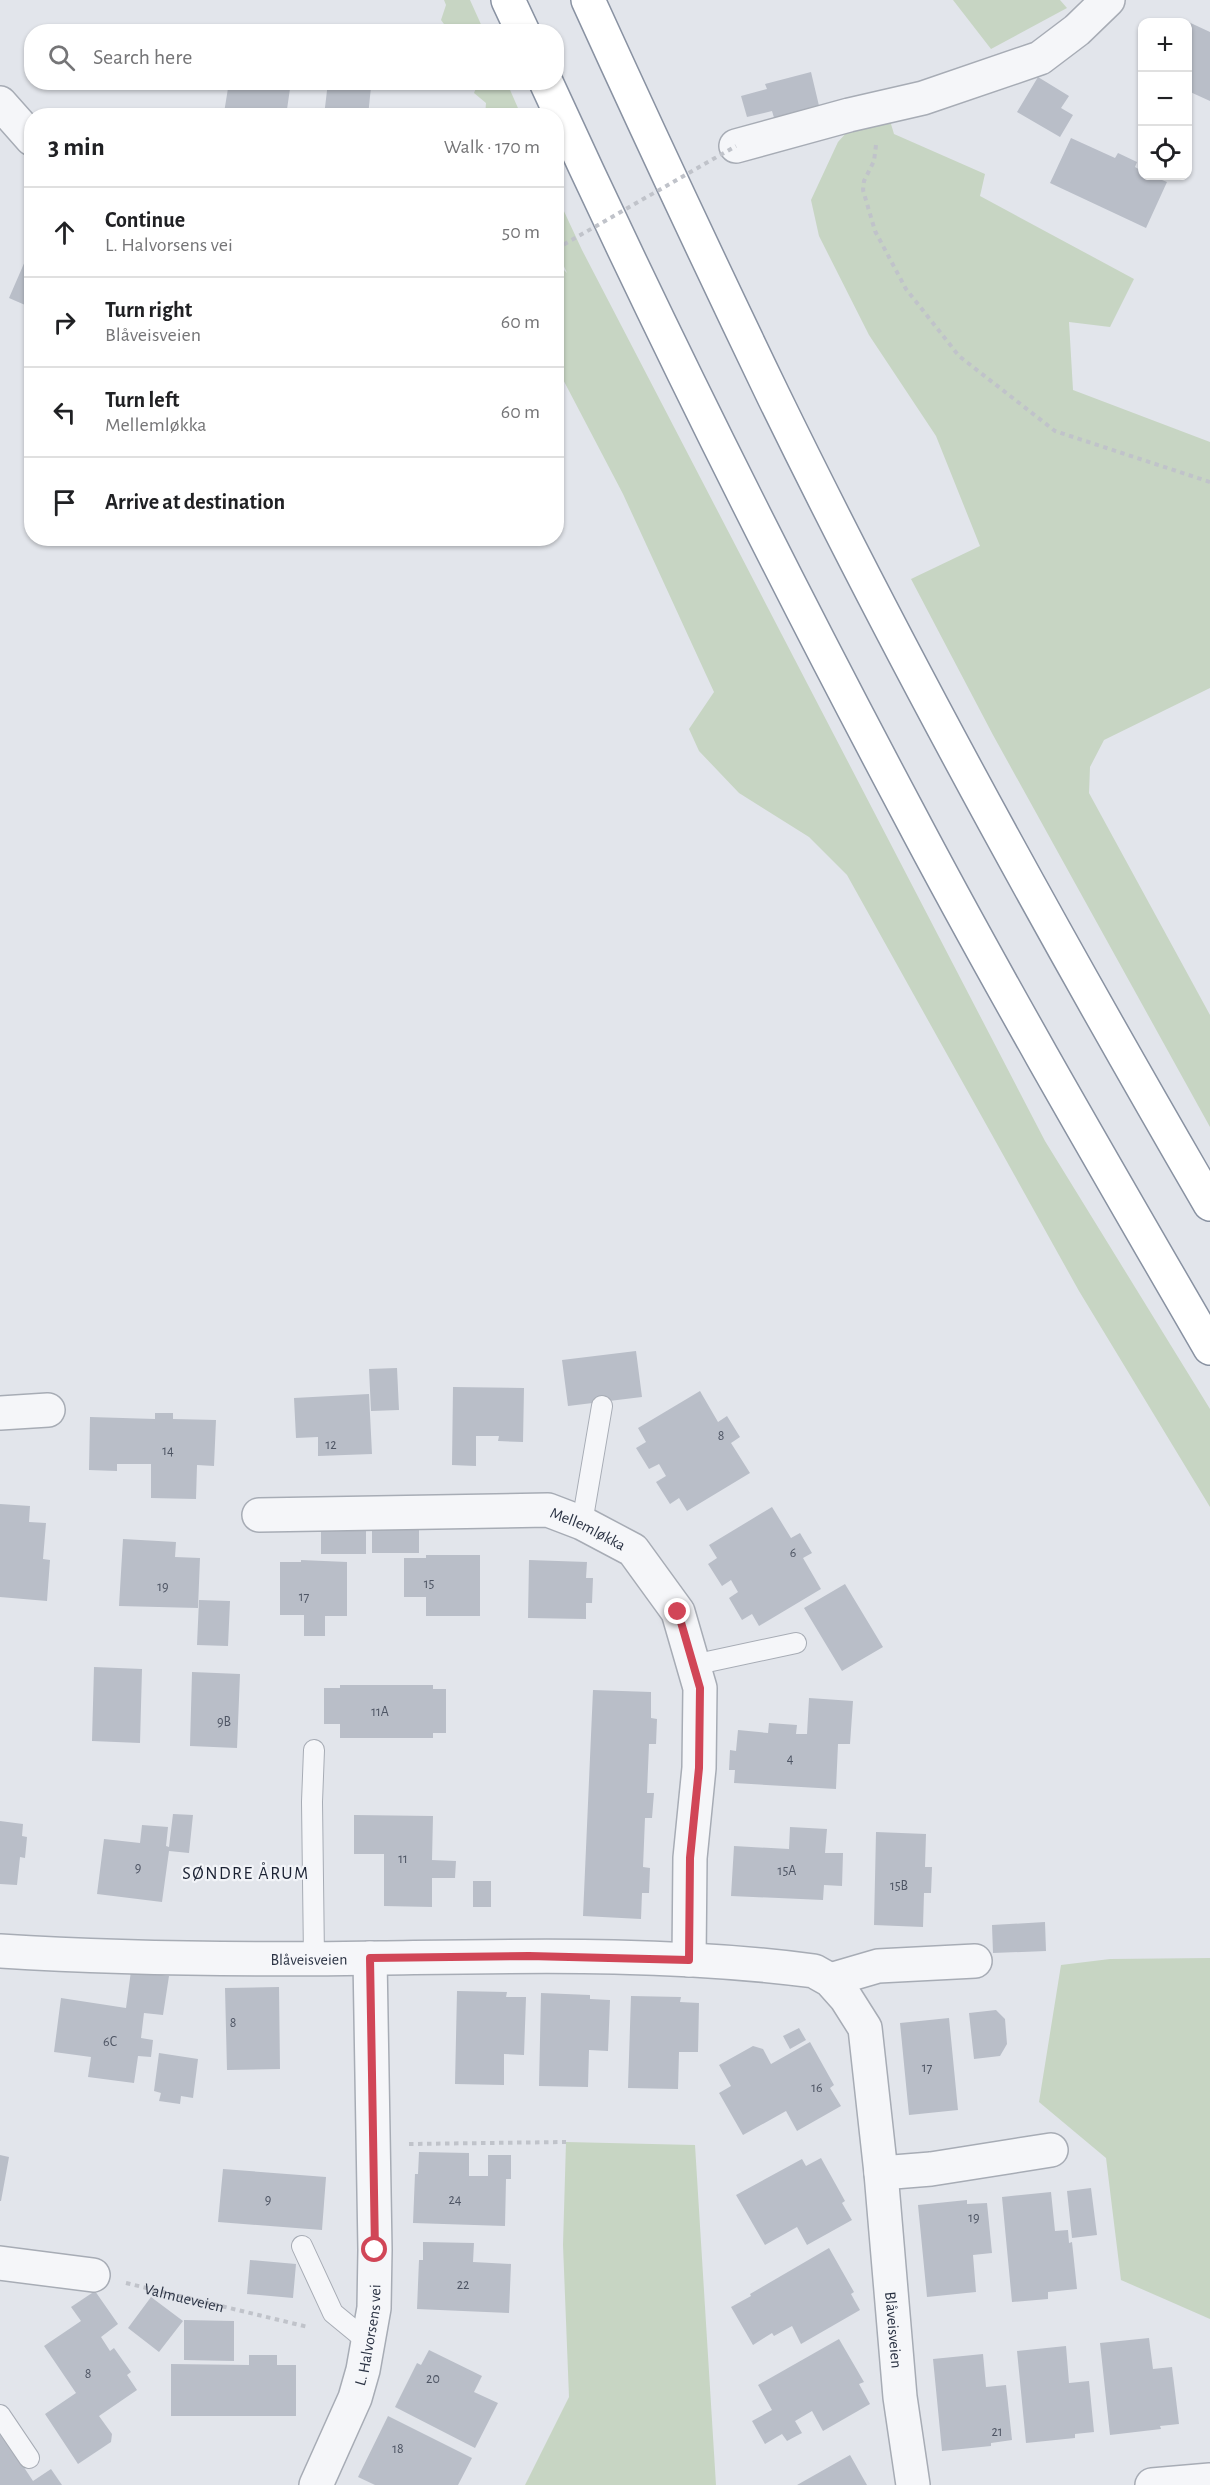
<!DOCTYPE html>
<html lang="en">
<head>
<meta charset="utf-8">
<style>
	:root { --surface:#fff; --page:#f6f6f6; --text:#202124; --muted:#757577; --line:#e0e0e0 }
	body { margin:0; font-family:"Alegreya Sans",sans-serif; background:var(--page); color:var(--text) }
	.controls { position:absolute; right:18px; top:18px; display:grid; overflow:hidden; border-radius:12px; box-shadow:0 2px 4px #0004 }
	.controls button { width:54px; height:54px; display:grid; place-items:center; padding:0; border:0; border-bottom:2px solid var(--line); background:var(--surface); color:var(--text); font:30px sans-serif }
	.stop { position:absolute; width:18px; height:18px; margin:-14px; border:4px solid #d14657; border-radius:50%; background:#fff }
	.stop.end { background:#d14657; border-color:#fff; box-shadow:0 2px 6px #0008 }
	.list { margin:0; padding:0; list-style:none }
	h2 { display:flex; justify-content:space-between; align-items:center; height:78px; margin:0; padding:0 24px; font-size:26px }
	h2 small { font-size:20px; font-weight:400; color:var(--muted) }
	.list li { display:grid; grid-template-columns:39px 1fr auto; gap:18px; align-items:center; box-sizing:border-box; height:90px; padding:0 24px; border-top:2px solid var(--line) }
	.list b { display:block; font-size:22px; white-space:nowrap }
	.list p { margin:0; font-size:20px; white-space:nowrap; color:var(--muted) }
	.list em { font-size:20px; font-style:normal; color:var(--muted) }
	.icon { flex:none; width:33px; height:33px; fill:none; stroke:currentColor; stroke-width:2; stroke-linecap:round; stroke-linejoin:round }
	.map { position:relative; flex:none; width:1210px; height:2485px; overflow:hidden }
	.search { position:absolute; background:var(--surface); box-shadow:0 2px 4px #0004; left:24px; top:24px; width:540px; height:66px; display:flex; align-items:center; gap:15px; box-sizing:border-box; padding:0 21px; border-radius:24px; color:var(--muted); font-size:22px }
	.panel { position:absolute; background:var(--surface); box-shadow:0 2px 4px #0004; left:24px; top:108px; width:540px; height:438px; border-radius:24px }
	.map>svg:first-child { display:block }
	.green { fill:#c7d5c3 }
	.building { fill:#b9bec8 }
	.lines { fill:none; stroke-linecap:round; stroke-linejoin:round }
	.lane-casing { stroke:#a7acb5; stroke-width:22 }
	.street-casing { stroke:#a7acb5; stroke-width:36 }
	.highway-casing { stroke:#8992a2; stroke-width:36 }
	.path { stroke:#c0c3ca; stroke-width:4; stroke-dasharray:4.5 4.5; stroke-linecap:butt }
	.lane { stroke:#f5f6f9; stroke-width:20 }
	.street { stroke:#f5f6f9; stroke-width:33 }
	.highway { stroke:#fff; stroke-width:33 }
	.path-bridge { stroke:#c0c3ca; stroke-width:4; stroke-dasharray:4.5 4.5; stroke-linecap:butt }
	.route { stroke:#d14657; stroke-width:8 }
	.labels { text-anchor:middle; stroke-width:4.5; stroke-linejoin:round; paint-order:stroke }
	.number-label { font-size:14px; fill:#4e5564 }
	.street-label { font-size:16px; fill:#2a3243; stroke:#f2f4f8 }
	.neighbourhood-label { font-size:18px; letter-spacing:1.5px; fill:#1c2334; stroke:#f2f4f8 }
</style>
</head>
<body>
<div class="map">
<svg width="1210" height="2485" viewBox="0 0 1210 2485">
	<rect width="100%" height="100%" fill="#e2e5eb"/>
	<path class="green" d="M444,0H470L484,31H449L441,20L446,5Z
		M953,0H1060L1067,8L991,49Z
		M478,83H507L521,115H485L486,103L474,93Z
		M888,114L894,134L985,174L980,196L1134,279L1110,327L1069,322L1073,390L1210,442V688L1104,740L1090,767L1089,793L1210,1015V1127L993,735L911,579L980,546L936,436L869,335L819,236L811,200L838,142L857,121Z
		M556,194L582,250L1045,1141L1210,1409V1507L1079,1291L847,875L809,837L739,793L699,751L689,729L714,692L623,494L557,368V263L567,273L557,251Z
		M1210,1958V2319L1121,2280L1106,2158L1039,2102L1061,1965L1110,1959Z
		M566,2142L695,2145L716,2485H525L569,2397L563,2245Z"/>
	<path class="building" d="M1182,19L1210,32V101L1188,91V22H1180Z
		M811,72L820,110L775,121L772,111L747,117L741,96L767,89L765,84Z
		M1038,77L1069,96L1061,108L1073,115L1060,137L1017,112Z
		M229,82H291L286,116H228L229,113H224Z
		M328,82L371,87L368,116H324Z
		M1071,138L1115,158L1118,153L1137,162L1135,167L1142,171V176H1152L1167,182L1146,228L1050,183Z
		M32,245V308L9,298Z
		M636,1351L642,1397L568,1406L562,1360Z
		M397,1368L399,1410L371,1411L369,1369Z
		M453,1387L524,1388L523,1442L498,1441L499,1436H476V1466L452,1465Z
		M700,1391L718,1422L727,1416L740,1437L731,1443L750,1473L687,1511L679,1498L670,1504L656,1482L666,1476L659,1464L649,1469L636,1448L646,1442L638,1428Z
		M369,1394L372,1454L318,1456V1437L296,1438L294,1398Z
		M155,1413H173V1419L216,1420L214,1466L197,1465L196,1499L151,1498V1464H117V1471L89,1470L90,1417L155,1419Z
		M0,1504L30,1506L29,1522L46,1523L43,1559L50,1560L47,1601L0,1597Z
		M772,1507L791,1538L800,1533L812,1553L803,1558L821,1589L759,1626L752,1614L742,1620L729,1598L738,1592L731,1580L722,1586L708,1564L717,1558L709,1545Z
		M321,1525H366V1554H321Z
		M372,1526H419V1553H372Z
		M123,1539L176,1542L175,1557L200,1558L198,1608L119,1606Z
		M426,1555H480V1616H426V1597H404V1558H426Z
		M301,1560L347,1562V1616H325V1636H304V1615H280V1562H301Z
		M529,1560L587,1562L586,1578H593L592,1603H586V1619L528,1618Z
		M845,1584L883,1647L842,1671L804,1608Z
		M199,1600L230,1601L228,1646L197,1645Z
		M94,1667L142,1669L140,1743L92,1741Z
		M192,1672L240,1674L237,1748L190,1746Z
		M340,1685H433V1689H446V1733H433V1738H340V1724H324V1688H340Z
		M593,1690L651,1692V1718L657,1719L656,1744H649L647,1793H654L652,1818H645L644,1843L643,1867L650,1868L649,1893H642L641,1919L583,1916Z
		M809,1698L853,1701L850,1744H838L836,1789L734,1783L735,1770H729L730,1750L736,1751L738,1730L768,1733L769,1723L797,1725L796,1734H807Z
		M173,1814L193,1815L189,1853L169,1851L162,1902L97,1894L104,1839L140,1843L142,1825L168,1827L166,1846L169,1847Z
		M354,1815L433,1816L432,1860L456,1861L455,1878H432V1907L384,1906V1854H354Z
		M0,1821L23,1824L22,1836L27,1837L25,1858L20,1857L17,1885L0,1884Z
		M790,1827L827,1829L825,1853H843L842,1886L824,1885L823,1900L731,1896L734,1846L789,1849Z
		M876,1832L926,1834L925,1867H932L931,1893H924L923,1927L874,1925Z
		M473,1881H491V1907H473Z
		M1045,1922L1046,1951L993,1953L992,1925Z
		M131,1971L169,1976L163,2015L144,2013L141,2038L153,2040L151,2057L138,2056L134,2083L88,2077L91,2057L54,2052L61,1998L126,2008Z
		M279,1987L280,2069L227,2070L225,1988Z
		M457,1991L507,1992L506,1997H526L524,2055L504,2054V2085L455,2084Z
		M541,1993L590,1995V1999L610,2000L608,2051L589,2050L588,2087L539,2086Z
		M631,1996L681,1997L680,2002L699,2003L698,2052H679L678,2089L628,2088Z
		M996,2010L1005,2019L1007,2044L1000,2056L974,2059L969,2013Z
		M949,2018L958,2110L909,2115L900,2023Z
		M799,2028L806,2040L790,2049L783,2036Z
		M810,2042L834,2085L830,2088L841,2106L797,2131L786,2111L743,2135L719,2093L731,2086L719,2065L753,2046L763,2049L771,2064Z
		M159,2053L198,2059L193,2098L181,2096L180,2104L159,2101L161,2093L154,2091Z
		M419,2152L469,2153V2176H488V2155H511V2179H506L505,2226L413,2223L415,2174H418Z
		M0,2155L9,2157L1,2201H0Z
		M821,2158L845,2201L842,2203L852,2220L807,2245L797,2227L765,2245L736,2195L802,2159L806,2166Z
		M223,2169L326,2177L322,2230L218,2222Z
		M1091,2188L1097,2235L1072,2238L1067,2191Z
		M1051,2192L1055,2231L1068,2230L1069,2243L1072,2242L1077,2289L1048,2292V2299L1012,2302L1002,2197Z
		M967,2200V2204L987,2203L992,2253L973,2255L976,2292L927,2297L918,2205Z
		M423,2242L474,2243L473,2262L511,2264L509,2313L417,2309L419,2260H423Z
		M829,2248L854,2292L851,2294L860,2310L801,2344L792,2326L774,2336L772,2333L753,2345L731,2307L751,2296L750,2294Z
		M250,2260L296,2264L293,2298L247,2294Z
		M95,2291L118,2324L101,2337L110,2351L114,2348L131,2372L127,2375L137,2390L99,2416L112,2434L111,2442L78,2464L45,2414L76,2393L44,2346L81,2321L71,2307Z
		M151,2297L183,2321L159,2352L128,2328Z
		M184,2320L234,2321V2361L184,2360Z
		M1149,2338L1153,2369L1172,2367L1179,2424L1160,2426L1161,2429L1110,2435L1100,2343Z
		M839,2339L864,2382L859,2384L870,2404L823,2431L812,2411L795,2421L802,2433L787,2441L782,2434L765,2444L752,2421L772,2410L758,2385Z
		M1066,2346L1069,2383L1089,2381L1094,2432L1075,2434V2438L1026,2443L1017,2351Z
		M429,2350L482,2376L474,2392L498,2403L475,2448L395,2407L417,2363L421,2365Z
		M983,2354L986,2387L1006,2385L1012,2440L991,2443V2446L942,2451L933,2359Z
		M249,2355H277V2365H296V2416H171V2364L249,2365Z
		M388,2416L472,2458L458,2485H375L358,2477Z
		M0,2431L33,2481L51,2469L62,2485H0Z
		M850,2455L867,2485H797Z"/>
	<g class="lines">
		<defs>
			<path id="lane" d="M582,1523L602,1406
				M693,1665L796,1643
				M314,1750L312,1802L314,1958
				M302,2246L333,2313L367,2341
				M0,2415L29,2458"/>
			<g id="street">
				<path d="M0,103L32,139"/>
				<path d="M736,146L849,115L923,98L1040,58L1077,30L1108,0"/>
				<path d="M0,1413L48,1410"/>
				<path id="s2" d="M259,1515L548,1510L582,1523L633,1550L678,1612L700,1688L699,1768L690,1858L689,1960"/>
				<path id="s3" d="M0,1951C126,1959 254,1960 380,1958C524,1956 671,1952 814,1971L830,1980L846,1998L865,2028L881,2173L900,2397L913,2485"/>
				<path d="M830,1980L878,1966L975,1961"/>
				<path d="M881,2173L931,2169L1051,2150"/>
				<path d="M0,2263L93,2275"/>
				<path id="s4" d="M316,2485L355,2398L363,2370L374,2308L375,2250L370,1958"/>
				<path d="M1152,2485L1210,2480"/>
			</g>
			<path id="highway" d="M508,0L523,32
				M588,0C648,132 710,264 773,395C907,670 1056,939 1210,1204
				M546,82C659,329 780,571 907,810C1003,992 1107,1170 1210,1348"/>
		</defs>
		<use href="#lane" class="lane-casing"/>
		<use href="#street" class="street-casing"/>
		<use href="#highway" class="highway-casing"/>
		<g class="path">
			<path d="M876,145L874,161L864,181L863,190L875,231L906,289L959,356L1055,431L1210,482"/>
			<path d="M409,2144L566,2142"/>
			<path id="s1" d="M126,2283L308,2327"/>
		</g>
		<use href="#lane" class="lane"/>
		<use href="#street" class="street"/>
		<use href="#highway" class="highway"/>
		<path class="path-bridge" d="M556,249L736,146"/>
	</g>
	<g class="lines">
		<path class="route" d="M375,2250L370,1958L529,1956L689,1960L690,1858L699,1768L700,1688L678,1612"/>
	</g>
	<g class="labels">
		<g class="number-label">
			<text x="721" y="1440">8</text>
			<text x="331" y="1449">12</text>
			<text x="168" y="1455">14</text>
			<text x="793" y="1557">6</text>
			<text x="429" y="1588">15</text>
			<text x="163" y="1591">19</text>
			<text x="304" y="1601">17</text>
			<text x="380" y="1716">11A</text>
			<text x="224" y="1726">9B</text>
			<text x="790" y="1763">4</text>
			<text x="403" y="1863">11</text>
			<text x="138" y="1872">9</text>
			<text x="787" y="1875">15A</text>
			<text x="899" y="1890">15B</text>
			<text x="233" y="2027">8</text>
			<text x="110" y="2046">6C</text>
			<text x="927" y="2072">17</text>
			<text x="817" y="2092">16</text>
			<text x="268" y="2204">9</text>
			<text x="455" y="2204">24</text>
			<text x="974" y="2222">19</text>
			<text x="463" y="2289">22</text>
			<text x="88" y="2378">8</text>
			<text x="433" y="2383">20</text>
			<text x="997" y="2436">21</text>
			<text x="398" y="2453">18</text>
		</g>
		<g class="street-label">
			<text dy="6" stroke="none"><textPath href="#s2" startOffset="333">Mellemløkka</textPath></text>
			<text dy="6" stroke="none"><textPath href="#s3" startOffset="309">Blåveisveien</textPath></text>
			<text dy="6" stroke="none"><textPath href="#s1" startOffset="60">Valmueveien</textPath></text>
			<text dy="6" stroke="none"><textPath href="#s3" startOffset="1196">Blåveisveien</textPath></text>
			<text dy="6" stroke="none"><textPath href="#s4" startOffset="160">L. Halvorsens vei</textPath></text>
		</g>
		<g class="neighbourhood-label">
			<text x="246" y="1879">SØNDRE ÅRUM</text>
		</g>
	</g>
</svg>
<div class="controls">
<button>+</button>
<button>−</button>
<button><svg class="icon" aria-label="locate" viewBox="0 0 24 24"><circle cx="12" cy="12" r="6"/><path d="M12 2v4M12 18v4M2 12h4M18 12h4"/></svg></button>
</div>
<div class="stop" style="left:375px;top:2250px"></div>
<div class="stop end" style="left:678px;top:1612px"></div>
<div class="search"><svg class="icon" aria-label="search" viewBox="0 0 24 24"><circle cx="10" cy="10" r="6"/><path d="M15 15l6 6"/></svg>Search here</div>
<section class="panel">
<h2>3 min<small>Walk · 170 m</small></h2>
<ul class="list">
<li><svg class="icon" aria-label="ahead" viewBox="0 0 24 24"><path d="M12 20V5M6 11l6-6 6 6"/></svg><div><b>Continue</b><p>L. Halvorsens vei</p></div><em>50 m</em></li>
<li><svg class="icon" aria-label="right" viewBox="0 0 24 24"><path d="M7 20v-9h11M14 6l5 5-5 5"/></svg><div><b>Turn right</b><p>Blåveisveien</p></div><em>60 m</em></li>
<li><svg class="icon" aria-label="left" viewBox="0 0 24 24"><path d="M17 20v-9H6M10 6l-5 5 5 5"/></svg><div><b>Turn left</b><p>Mellemløkka</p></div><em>60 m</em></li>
<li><svg class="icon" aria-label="arrive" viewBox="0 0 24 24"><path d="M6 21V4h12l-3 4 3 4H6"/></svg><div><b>Arrive at destination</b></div></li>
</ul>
</section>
</div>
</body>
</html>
